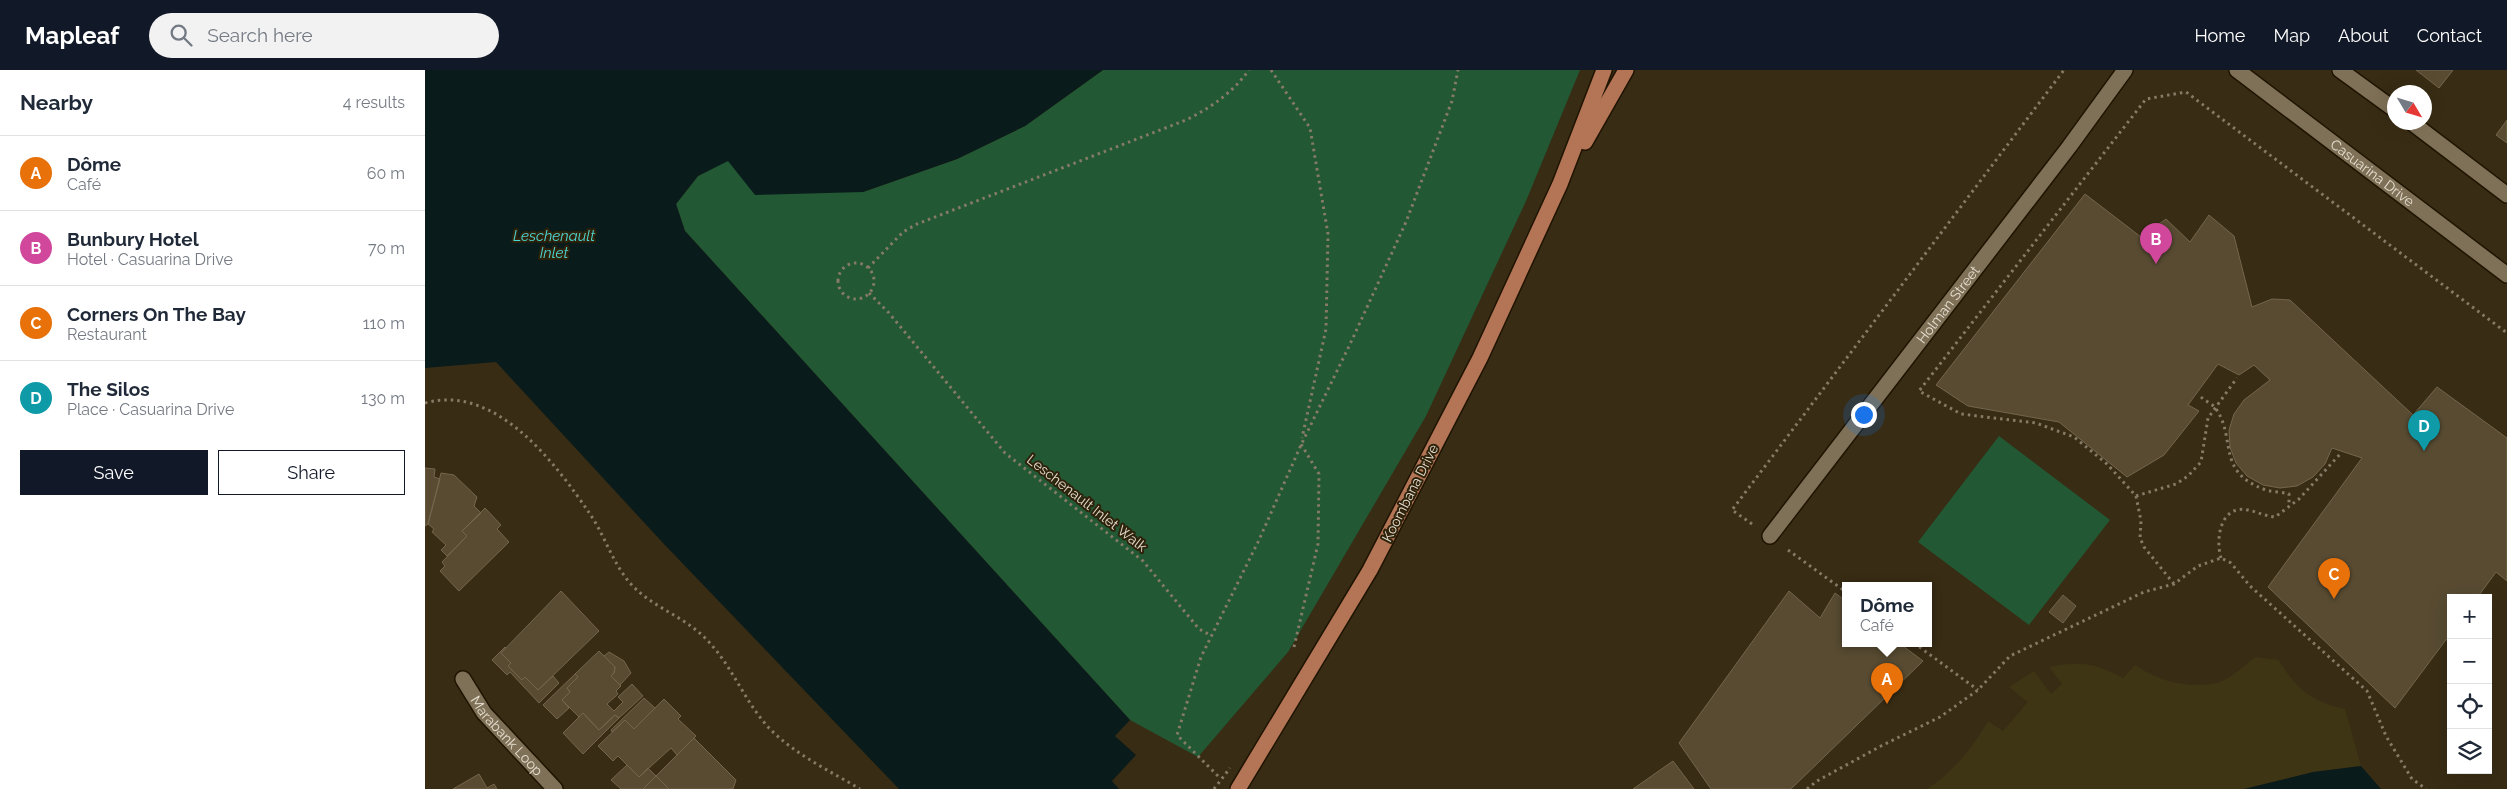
<!DOCTYPE html>
<html lang="en">
<head>
<meta charset="utf-8">
<style>
	:root { --surface:#fff; --page:#f2f2f3; --text:#1f2937; --muted:#747a83; --line:#e0e1e3; --accent:#111827 }
	body { margin:0; font-family:Raleway,sans-serif; background:var(--page); color:var(--text) }
	.controls { position:absolute; right:15px; bottom:15px; display:grid; overflow:hidden; border-radius:0px; box-shadow:0 5px 20px #0002 }
	.controls button { width:45px; height:45px; display:grid; place-items:center; padding:0; border:0; border-bottom:1px solid var(--line); background:var(--surface); color:var(--text); font:25px sans-serif }
	.compass { position:absolute; left:1962px; top:15px; width:45px; height:45px; border-radius:50%; background:var(--surface); box-shadow:0 5px 20px #0002; rotate:128deg }
	.you { position:absolute; left:1438px; top:344px; width:18px; height:18px; margin:-12px; border:4px solid #fff; border-radius:50%; background:#1a73e8; box-shadow:0 0 0 8px #1a73e833 }
	.badge { display:grid; place-items:center; width:32px; height:32px; border-radius:50%; background:var(--accent); color:#fff; font-size:16px; font-weight:700 }
	.pin { position:absolute; translate:-50% -41px; filter:drop-shadow(0 1px 2px #0008) }
	.pin::after { content:''; position:absolute; top:26px; width:18px; height:15px; background:inherit; clip-path:polygon(0 0,100% 0,50% 100%) }
	.popup { position:absolute; left:1417px; top:512px; width:90px; height:65px; box-sizing:border-box; display:grid; place-content:center; border-radius:0px; background:var(--surface); filter:drop-shadow(0 1px 4px #0005); font-size:16px; white-space:nowrap; color:var(--muted) }
	.popup b { font-size:19px; color:var(--text) }
	.popup::after { content:''; position:absolute; left:50%; top:100%; margin-left:-10px; border:10px solid transparent; border-top-color:var(--surface) }
	.list { margin:0; padding:0; list-style:none }
	h2 { display:flex; justify-content:space-between; align-items:center; height:65px; margin:0; padding:0 20px; font-size:21px }
	h2 small { font-size:16px; font-weight:400; color:var(--muted) }
	.list li { display:grid; grid-template-columns:32px 1fr auto; gap:15px; align-items:center; box-sizing:border-box; height:75px; padding:0 20px; border-top:1px solid var(--line) }
	.list b { display:block; font-size:19px; white-space:nowrap }
	.list p { margin:0; font-size:16px; white-space:nowrap; color:var(--muted) }
	.list em { font-size:16px; font-style:normal; color:var(--muted) }
	.actions { display:flex; gap:10px; padding:15px 20px }
	.actions a { flex:1; padding:11px 0; border:1px solid var(--accent); border-radius:0px; text-align:center; font-size:18px; color:var(--accent) }
	.actions .main { background:var(--accent); color:#fff }
	.icon { flex:none; width:28px; height:28px; fill:none; stroke:currentColor; stroke-width:2; stroke-linecap:round; stroke-linejoin:round }
	.map { position:relative; flex:none; width:2082px; height:719px; overflow:hidden }
	header { display:flex; align-items:center; gap:30px; box-sizing:border-box; height:70px; padding:0 25px; background:var(--accent); color:#fff }
	header strong { font-size:24px }
	nav { display:flex; gap:28px; margin-inline-start:auto; font-size:18px }
	.search { width:350px; height:45px; background:var(--page); display:flex; align-items:center; gap:12px; box-sizing:border-box; padding:0 18px; border-radius:28px; color:var(--muted); font-size:19px }
	main { display:flex }
	aside { flex:1; background:var(--surface) }
	.map>svg:first-child { display:block }
	.green { fill:#225833 }
	.sand { fill:#3e3515 }
	.water { fill:#0a1b1b }
	.building { fill:#584b32; stroke:#73664d }
	.lines { fill:none; stroke-linecap:round; stroke-linejoin:round }
	.minor-casing { stroke:#1f1400; stroke-width:18 }
	.major-casing { stroke:#1f1400; stroke-width:18 }
	.path { stroke:#857b67; stroke-width:3; stroke-dasharray:2.5 4; stroke-linecap:butt }
	.minor { stroke:#7f7157; stroke-width:15 }
	.major { stroke:#b47557; stroke-width:15 }
	.path-bridge { stroke:#857b67; stroke-width:3; stroke-dasharray:2.5 4; stroke-linecap:butt }
	.labels { text-anchor:middle; stroke-width:4; stroke-linejoin:round; paint-order:stroke }
	.street-label { font-size:14px; fill:#e6ded0; stroke:#2e220a }
	.water-label { font-size:15px; font-style:italic; fill:#4bd6d6; stroke:#2e220a }
</style>
</head>
<body>
<header>
<strong>Mapleaf</strong>
<div class="search"><svg class="icon" aria-label="search" viewBox="0 0 24 24"><circle cx="10" cy="10" r="6"/><path d="M15 15l6 6"/></svg>Search here</div>
<nav><a>Home</a><a>Map</a><a>About</a><a>Contact</a></nav>
</header>
<main>
<aside>
<h2>Nearby<small>4 results</small></h2>
<ul class="list">
<li><span class="badge" style="background:#e8710a">A</span><div><b>Dôme</b><p>Café</p></div><em>60 m</em></li>
<li><span class="badge" style="background:#d1479c">B</span><div><b>Bunbury Hotel</b><p>Hotel · Casuarina Drive</p></div><em>70 m</em></li>
<li><span class="badge" style="background:#e8710a">C</span><div><b>Corners On The Bay</b><p>Restaurant</p></div><em>110 m</em></li>
<li><span class="badge" style="background:#0f9aa8">D</span><div><b>The Silos</b><p>Place · Casuarina Drive</p></div><em>130 m</em></li>
</ul>
<div class="actions"><a class="main">Save</a><a>Share</a></div>
</aside>
<div class="map">
<svg width="2082" height="719" viewBox="0 0 2082 719">
	<rect width="100%" height="100%" fill="#382c14"/>
	<path class="green" d="M678,0H1155L1101,131L1001,346L863,582L773,687L705,650L260,161L251,134L273,106L303,90L438,122L532,89L600,56Z
		M1574,366L1685,450L1604,555L1493,472Z"/>
	<path class="sand" d="M1830,587L1853,590C1874,620 1883,630 1920,639L1936,696L1888,702L1819,719H1502C1526,704 1549,676 1563,651L1578,661L1603,632L1584,617L1609,601L1626,624L1637,614L1624,597C1656,591 1669,593 1698,608L1710,595C1733,611 1763,619 1791,613C1806,609 1818,597 1830,587Z"/>
	<path class="water" d="M0,0H678L600,56L532,89L438,122L330,125L303,91L273,106L251,134L260,161L705,650L690,666L711,685L687,711L694,719H474L238,473L71,292L0,298Z
		M1936,696L1956,719H1819L1888,702Z"/>
	<path class="building" d="M1991,0H2028L2014,18Z
		M2082,50V73L2071,65Z
		M1660,124L1716,167L1741,149L1765,172L1784,145L1809,166L1827,237L1847,229L1865,230L1988,345L2012,317L2082,368V511L2071,502L2052,528H2026V563L1970,638L1843,517L1937,388L1907,378L1900,394L1888,407L1872,416L1855,418L1838,415L1822,406L1811,393L1805,377L1804,360L1809,344L1819,330L1845,310L1829,295L1814,305L1793,294L1763,335L1774,341L1739,385L1702,407L1634,352L1543,336L1511,315Z
		M0,398L10,399L9,407L15,409L3,454L0,456Z
		M16,403L29,405L52,427L49,436L56,443L37,461L42,466L22,486L16,480L21,475L7,462L9,459L3,454Z
		M60,438L76,455L72,459L84,472L34,521L15,501L20,496L17,492L42,466L37,461Z
		M136,521L174,561L113,620L100,607L97,610L83,596L86,593L76,583Z
		M1364,521L1395,548L1410,523L1421,531V573H1474L1498,591L1366,719H1286L1254,673Z
		M1638,525L1651,536L1638,553L1624,542Z
		M80,577L81,578L76,583L86,593L83,596L97,610L100,607L113,620L128,606L134,613L114,633L85,602L82,605L67,590Z
		M174,581L190,597L189,603L186,606L196,616L191,621L193,624L182,634L189,641L198,632L193,627L207,614L218,626L194,648L190,645L174,660L158,643L154,647L137,630L145,622L142,618L153,607L150,604Z
		M184,582L199,591L206,603L195,615L186,606L189,603L190,597L179,586Z
		M150,604L153,607L142,618L145,622L137,630L144,638L132,649L118,635Z
		M219,628L230,638L209,659L200,650L187,662L186,660Z
		M239,629L256,646L253,649L271,666L252,685L246,678L214,707L193,686L188,691L173,676L200,650L209,659Z
		M158,643L174,660L190,645L194,648L158,684L138,663Z
		M269,668L311,710L308,719H244L231,706Z
		M1248,691L1269,719H1208Z
		M202,695L214,707L223,698L231,706L218,719H196L186,710Z
		M54,704L62,718L69,714L72,719H28Z
		M231,706L244,719H218Z"/>
	<g class="lines">
		<defs>
			<g id="minor">
				<path id="s1" d="M1812,0L2082,205"/>
				<path d="M1915,0L1970,40"/>
				<path d="M1986,52L2082,125"/>
				<path id="s2" d="M1345,466L1644,77L1700,0"/>
				<path id="s3" d="M38,609L59,643L130,719"/>
			</g>
			<path id="major" d="M1160,72L1201,0
				M813,719L945,500L1055,288L1135,114L1179,0"/>
		</defs>
		<use href="#minor" class="minor-casing"/>
		<use href="#major" class="major-casing"/>
		<path class="path" d="M846,0L885,58L903,164L901,259L877,368
			M413 211a18 18 0 1 1 36 0a18 18 0 1 1-36 0Z
			M443,198L478,162L492,154L761,50C787,37 807,23 824,0
			M444,223L464,243L580,383L718,491L774,559L787,566
			M1776,327C1780,331 1788,334 1791,339C1812,369 1790,402 1841,420C1848,422 1857,422 1864,424V436
			M0,333C71,313 131,394 165,444C180,466 187,492 205,513C226,537 259,546 281,569C307,595 319,631 344,658C369,684 405,701 435,719
			M1711,426L1751,414L1763,406L1776,392L1783,348L1812,308
			M1327,454L1307,440L1639,0
			M1363,480L1421,522
			M1796,488C1790,468 1796,434 1823,440C1832,442 1840,446 1850,447L1874,429L1917,382
			M1749,514L1719,477L1715,468L1716,451L1711,426L1682,394L1649,367L1611,353L1536,344L1494,321L1721,29L1761,22L2082,263
			M1489,573L1553,620
			M869,577L893,474L894,404L876,374
			M793,706L752,665L776,587L834,470L876,375L927,270L981,152L1027,31L1033,0
			M1382,719L1392,711L1456,676L1515,647L1553,620L1585,586L1719,522L1749,514L1773,496L1796,488L1806,493L1825,516L1942,621L1961,666L1987,709L2001,719"/>
		<use href="#minor" class="minor"/>
		<use href="#major" class="major"/>
		<path class="path-bridge" d="M789,719L805,698"/>
	</g>
	<g class="labels">
		<g class="street-label">
			<text dy="5" stroke="none"><textPath href="#s1" startOffset="170">Casuarina Drive</textPath></text>
			<text dy="5" stroke="none"><textPath href="#s2" startOffset="292">Holman Street</textPath></text>
			<text transform="translate(985 423) rotate(-63)" y="5">Koombana Drive</text>
			<text transform="translate(662 433) rotate(38)" y="5">Leschenault Inlet Walk</text>
			<text dy="5" stroke="none"><textPath href="#s3" startOffset="72">Marabank Loop</textPath></text>
		</g>
		<g class="water-label">
			<text x="129" y="171">Leschenault<tspan x="129" dy="17">Inlet</tspan></text>
		</g>
	</g>
</svg>
<div class="controls">
<button>+</button>
<button>−</button>
<button><svg class="icon" aria-label="locate" viewBox="0 0 24 24"><circle cx="12" cy="12" r="6"/><path d="M12 2v4M12 18v4M2 12h4M18 12h4"/></svg></button>
<button><svg class="icon" aria-label="layers" viewBox="0 0 24 24"><path d="M12 4l9 5-9 5-9-5zM3 14l9 5 9-5"/></svg></button>
</div>
<svg class="compass" viewBox="-18 -18 36 36"><path d="M0-13l5 13h-10z" fill="#e53935"/><path d="M0 13l5-13h-10z" fill="#747a83"/></svg>
<div class="you"></div>
<div class="pin badge" style="left:1462px;top:634px;background:#e8710a">A</div>
<div class="popup"><b>Dôme</b>Café</div>
<div class="pin badge" style="left:1731px;top:194px;background:#d1479c">B</div>
<div class="pin badge" style="left:1909px;top:529px;background:#e8710a">C</div>
<div class="pin badge" style="left:1999px;top:381px;background:#0f9aa8">D</div>
</div>
</main>
</body>
</html>
